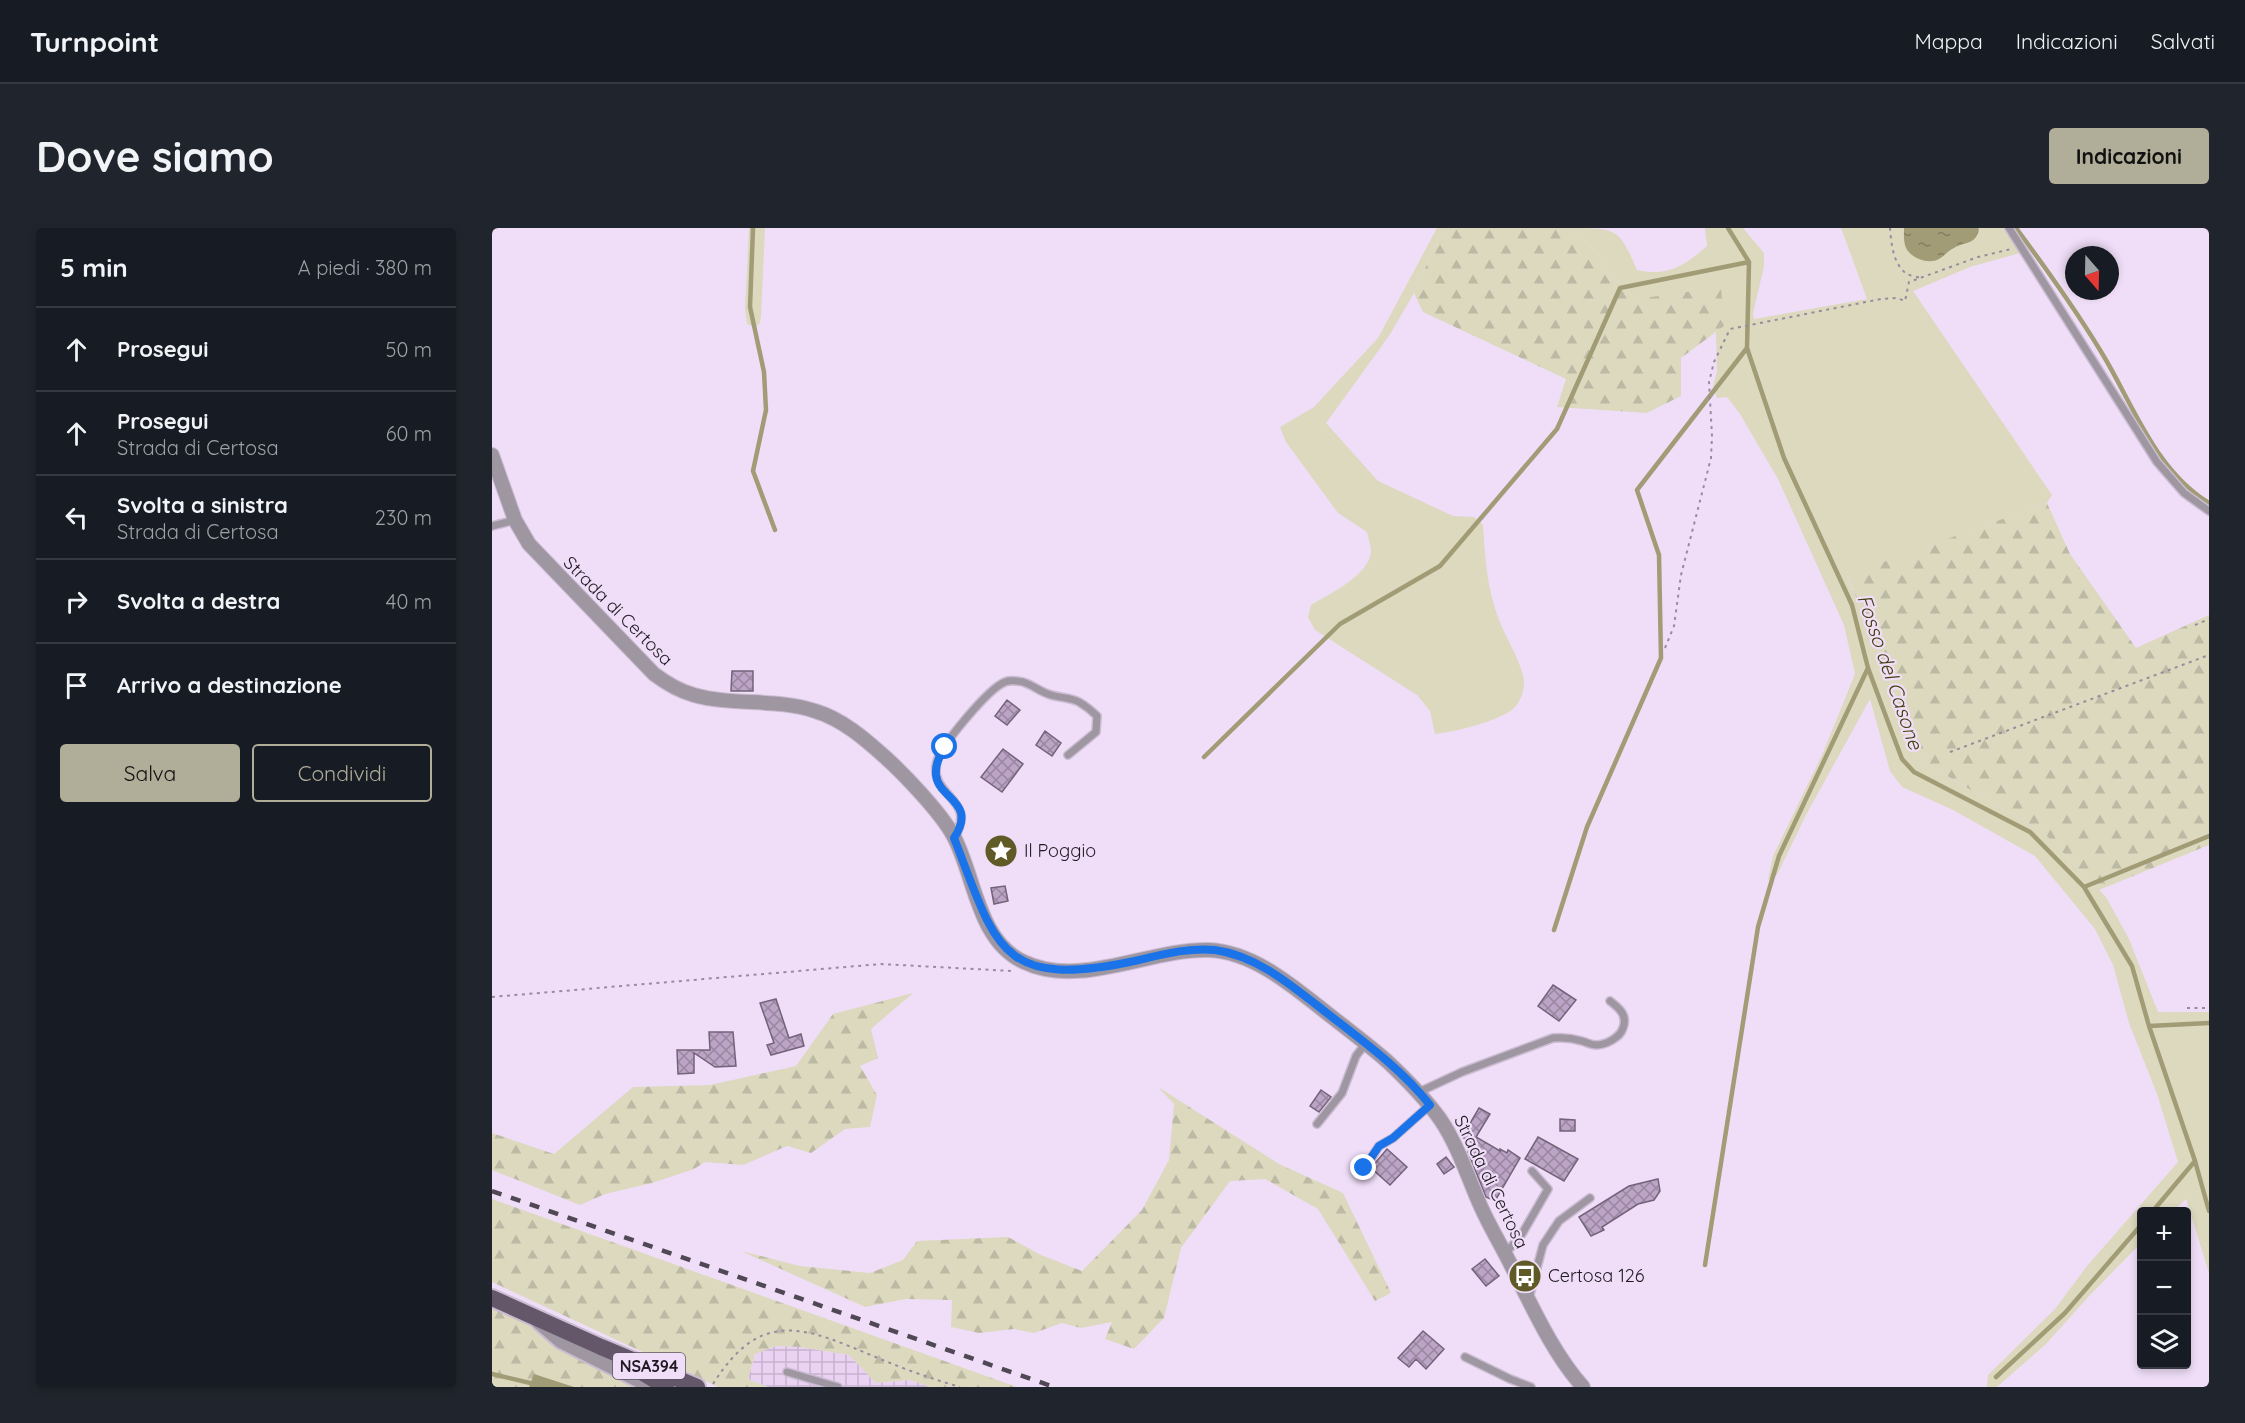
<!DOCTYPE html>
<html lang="it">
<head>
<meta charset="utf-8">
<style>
	:root { --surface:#171b24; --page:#20242c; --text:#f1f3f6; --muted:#9ea1a6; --line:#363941; --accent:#b0ae98 }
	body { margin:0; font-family:Quicksand,sans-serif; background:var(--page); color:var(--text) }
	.controls { position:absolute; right:18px; bottom:18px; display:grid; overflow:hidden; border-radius:6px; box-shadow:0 3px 9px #0003 }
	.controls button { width:54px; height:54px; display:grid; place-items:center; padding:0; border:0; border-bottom:2px solid var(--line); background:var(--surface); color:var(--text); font:30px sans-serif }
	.compass { position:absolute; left:1573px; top:18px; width:54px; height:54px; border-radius:50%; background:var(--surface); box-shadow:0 3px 9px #0003; rotate:160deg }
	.stop { position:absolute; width:18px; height:18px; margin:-14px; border:4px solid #1a73e8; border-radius:50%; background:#fff }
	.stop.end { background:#1a73e8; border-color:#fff; box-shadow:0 2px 6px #0008 }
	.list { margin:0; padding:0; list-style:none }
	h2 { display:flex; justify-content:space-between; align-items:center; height:78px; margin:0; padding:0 24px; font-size:26px }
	h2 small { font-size:20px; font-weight:400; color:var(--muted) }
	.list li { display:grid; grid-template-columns:39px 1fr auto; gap:18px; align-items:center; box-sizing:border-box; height:84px; padding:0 24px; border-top:2px solid var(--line) }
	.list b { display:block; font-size:22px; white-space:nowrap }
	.list p { margin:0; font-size:20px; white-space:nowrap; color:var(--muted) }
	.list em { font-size:20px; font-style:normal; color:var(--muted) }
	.actions { display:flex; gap:12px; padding:18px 24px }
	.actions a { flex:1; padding:14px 0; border:2px solid var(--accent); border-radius:6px; text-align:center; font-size:21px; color:var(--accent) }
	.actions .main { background:var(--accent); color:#111 }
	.icon { flex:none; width:33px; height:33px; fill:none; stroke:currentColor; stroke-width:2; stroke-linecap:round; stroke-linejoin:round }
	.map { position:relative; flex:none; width:1717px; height:1159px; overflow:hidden; border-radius:6px }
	header { display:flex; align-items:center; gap:36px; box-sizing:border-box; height:84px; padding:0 30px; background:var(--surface); border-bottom:2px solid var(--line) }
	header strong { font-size:28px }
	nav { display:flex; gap:33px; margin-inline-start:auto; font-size:21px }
	.intro { display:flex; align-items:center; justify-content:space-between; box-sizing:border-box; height:144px; padding:0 36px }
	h1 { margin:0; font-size:42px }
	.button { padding:15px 27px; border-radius:6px; background:var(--accent); color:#111; font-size:21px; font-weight:700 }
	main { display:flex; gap:36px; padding:0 36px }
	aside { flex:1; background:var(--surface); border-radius:6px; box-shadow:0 3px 9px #0003 }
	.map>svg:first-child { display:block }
	.industrial { fill:url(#industrial-grid) }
	.grass { fill:#dcd9bf }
	.forest { fill:url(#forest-firs) }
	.water { fill:url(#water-ripples) }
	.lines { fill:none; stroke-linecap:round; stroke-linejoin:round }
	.stream { stroke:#a19c75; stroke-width:4.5 }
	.building { fill:url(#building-cross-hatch); stroke:#73637a; stroke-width:1.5 }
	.service-casing { stroke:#cabbd1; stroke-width:10 }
	.minor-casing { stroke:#cabbd1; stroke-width:16 }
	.tertiary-casing { stroke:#cabbd1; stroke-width:20 }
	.primary-casing { stroke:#cabbd1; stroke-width:20 }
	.path { stroke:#988b9e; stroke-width:2; stroke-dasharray:3 4.5; stroke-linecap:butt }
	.service { stroke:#9e97a2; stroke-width:7 }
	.minor { stroke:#9e97a2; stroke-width:14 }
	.tertiary { stroke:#9e97a2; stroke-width:16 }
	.primary { stroke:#64576a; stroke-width:16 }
	.rail { stroke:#504855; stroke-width:4.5; stroke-dasharray:10 10; stroke-linecap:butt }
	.route { stroke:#1a73e8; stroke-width:8 }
	.labels { text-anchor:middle; stroke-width:4.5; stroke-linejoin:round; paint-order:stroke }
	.shield { fill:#f0def8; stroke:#5e5462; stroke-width:1.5 }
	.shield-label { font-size:16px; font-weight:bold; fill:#1f1922 }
	.street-label { font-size:18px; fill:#1f1922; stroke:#f0def8 }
	.poi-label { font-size:18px; fill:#1f1922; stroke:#f0def8; text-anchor:start }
	.water-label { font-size:20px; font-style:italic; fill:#484211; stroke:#f0def8 }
</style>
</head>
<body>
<header>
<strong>Turnpoint</strong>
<nav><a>Mappa</a><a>Indicazioni</a><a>Salvati</a></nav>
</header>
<div class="intro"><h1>Dove siamo</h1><a class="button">Indicazioni</a></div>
<main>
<aside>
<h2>5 min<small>A piedi · 380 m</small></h2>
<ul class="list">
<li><svg class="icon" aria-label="ahead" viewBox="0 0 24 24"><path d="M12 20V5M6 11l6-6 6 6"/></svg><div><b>Prosegui</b></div><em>50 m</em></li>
<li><svg class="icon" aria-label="ahead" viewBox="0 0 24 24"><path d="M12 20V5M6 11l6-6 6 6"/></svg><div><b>Prosegui</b><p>Strada di Certosa</p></div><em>60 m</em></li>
<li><svg class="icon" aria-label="left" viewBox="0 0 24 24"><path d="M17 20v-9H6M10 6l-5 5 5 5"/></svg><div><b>Svolta a sinistra</b><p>Strada di Certosa</p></div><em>230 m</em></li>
<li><svg class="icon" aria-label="right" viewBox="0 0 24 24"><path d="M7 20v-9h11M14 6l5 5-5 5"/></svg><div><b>Svolta a destra</b></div><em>40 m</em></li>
<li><svg class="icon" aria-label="arrive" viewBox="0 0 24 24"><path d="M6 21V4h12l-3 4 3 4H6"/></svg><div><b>Arrivo a destinazione</b></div></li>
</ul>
<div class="actions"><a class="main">Salva</a><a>Condividi</a></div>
</aside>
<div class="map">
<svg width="1717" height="1159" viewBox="0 0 1717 1159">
	<defs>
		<pattern id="industrial-grid" width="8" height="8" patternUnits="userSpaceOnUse" patternTransform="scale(1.5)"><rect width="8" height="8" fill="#e9d2f2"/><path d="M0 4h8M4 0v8" fill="none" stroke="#c7b4cf"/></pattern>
		<pattern id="forest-firs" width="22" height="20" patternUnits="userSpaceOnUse" patternTransform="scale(1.5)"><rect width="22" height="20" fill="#dcd9bf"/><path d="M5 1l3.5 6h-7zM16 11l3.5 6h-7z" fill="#bcbaa4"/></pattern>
		<pattern id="water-ripples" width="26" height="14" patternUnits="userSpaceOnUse" patternTransform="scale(1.5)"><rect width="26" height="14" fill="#a19c75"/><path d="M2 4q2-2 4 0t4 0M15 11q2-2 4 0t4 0" fill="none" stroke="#837e60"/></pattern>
		<pattern id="building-cross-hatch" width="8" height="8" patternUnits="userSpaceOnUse" patternTransform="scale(1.5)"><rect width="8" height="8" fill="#bca4c6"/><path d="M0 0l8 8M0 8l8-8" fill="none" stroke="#9885a0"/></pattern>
	</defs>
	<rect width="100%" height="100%" fill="#f0def8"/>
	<path class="industrial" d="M284,1118L308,1119L357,1127L384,1155L418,1152L438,1159H276L256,1151L263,1126Z"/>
	<path class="grass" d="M257,0H273L269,88L268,95L264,99L255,96L253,81Z
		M945,0H951L922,65L897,108L834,195L886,253L961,288L982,289L991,297C993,330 995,361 1007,392C1014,410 1026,428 1031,447C1034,458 1030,473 1021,481C1007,493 962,504 943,506L938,483L925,467L823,402L816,389L819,377C837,366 878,347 879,323C879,318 876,310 875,304L846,285L794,214L788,199L822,179L886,110Z
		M1077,0C1125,0 1127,0 1145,42C1176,49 1192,38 1215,18L1213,0H1251L1272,25V38L1261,86L1262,91L1375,71L1349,0H1412L1413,15L1456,24C1470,14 1476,16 1486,0H1511L1528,25L1478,39L1421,63L1560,267L1555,275L1355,348L1431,534L1551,604L1614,669L1637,711L1666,784H1717V1045L1694,971L1681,983L1650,984L1649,1015L1598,1067L1554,1116L1505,1159H1495L1496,1147L1563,1081L1595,1038L1686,934L1665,866L1637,795L1621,737L1603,701L1543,628L1461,582L1410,559L1398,543L1378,471L1314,587L1285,647L1276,652L1281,628L1330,527L1363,446L1352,397L1286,251L1248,186L1235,169L1225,170L1221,158L1225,143L1224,104L1232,98L1145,71L1117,47L1108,27Z"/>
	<path class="forest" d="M951,0H1077L1108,27L1117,47L1145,71L1229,59L1232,98L1189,130V168L1155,185L1065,179L1074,151L931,84L922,65Z
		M1555,275L1578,326L1644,420L1717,387V617L1607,662L1551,604L1431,534L1355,347Z
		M421,765L379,801L386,830L368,838L385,867L378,899L353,901L319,925L295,918L251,937L213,934L202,941L160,955L113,966L88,977L0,942V905L62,926L141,859L218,857L304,838L341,786Z
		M666,859L787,936L851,965L899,1065L883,1073L826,981L773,951L738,953L689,1020L672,1090L642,1121L613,1111L620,1094L589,1100L570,1095L542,1105L522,1101L487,1105L459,1099L460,1072L414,1071L373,1079L249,1023L308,1038L378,1045L411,1032L425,1013L516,1009L549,1027L590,1043L650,982L677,932L682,876Z
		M0,971L525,1159H438L418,1152L384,1155L357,1127L308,1119L284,1118L263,1126L256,1151L276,1159H226L0,1054Z
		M0,1078L40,1096L151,1159H0Z"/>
	<path class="water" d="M1412,0H1486L1487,1C1484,17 1474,13 1462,20C1456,23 1452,28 1447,31C1438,36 1423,32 1416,23C1411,17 1412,7 1412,0Z
		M42,1146L82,1159H37Z"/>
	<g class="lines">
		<path class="stream" d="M261,0L258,79L272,144L274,182L261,243L283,302
			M1236,0L1257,34L1255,120L1292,230L1360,377L1376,440L1396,494L1410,531L1422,544L1538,604L1592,659L1640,738L1657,798L1703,933L1717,983
			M1524,0C1556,43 1587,86 1614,132C1643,182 1665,243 1717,275
			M712,529L848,396L948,338L1065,201L1128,60L1257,34
			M1592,659L1717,608
			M1062,702L1095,599L1169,430L1167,327L1145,262L1255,120
			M1657,798L1717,795
			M1660,984L1703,933
			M1213,1037L1266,699L1287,628L1376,440
			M0,1146L55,1159
			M1504,1149L1573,1085L1650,996"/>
	</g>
	<path class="building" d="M240,443H261V463H239Z
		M515,472L528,482L515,497L503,488Z
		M553,503L569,515L560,528L544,517Z
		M511,521L531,536L510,564L489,549Z
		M513,658L516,673L502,676L499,660Z
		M1061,757L1084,772L1067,793L1046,778Z
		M284,771L297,810L309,806L312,818L279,827L275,817L282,815L268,775Z
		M217,804H241L244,838L223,839L202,825V845L186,846L185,822H218Z
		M829,862L839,869L827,884L818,878Z
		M987,880L998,886L984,909L1008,923V921L1015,925L1016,922L1028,930L1003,973L994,969L976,924L981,915L970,909Z
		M1068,891L1083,892V903H1068Z
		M1046,909L1086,931L1072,953L1033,931Z
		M895,921L915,939L898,957L879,940Z
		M954,929L962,939L952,946L945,936Z
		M1166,951L1168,963L1162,972L1146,976L1110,999L1112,1002L1099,1008L1087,989L1137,958Z
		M993,1031L1007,1048L994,1058L980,1041Z
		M931,1103L952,1121L934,1141L924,1131L917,1139L906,1130Z"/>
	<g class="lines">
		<defs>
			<path id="service" d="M1517,0L1665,234L1692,265L1717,283
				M0,298L23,292
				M462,610C487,570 435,568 445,533C450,516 497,460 513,454C518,452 527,453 531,454C540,457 548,463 556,466C566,470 578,469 587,474C594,478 600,483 605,488L604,504L576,527
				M927,864L970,844L1061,810C1071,809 1080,810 1090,813C1094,814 1099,817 1104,817C1113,817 1128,810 1131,800C1136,787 1127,780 1118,773
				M825,896L850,865L864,828L874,815
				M872,941L887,918L901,910L938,877
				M1013,1026L1030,1006L1056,961L1040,943
				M1037,1070L1051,1017L1067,993L1098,970
				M973,1129L1018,1151L1039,1159
				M295,1144L346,1159"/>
			<path id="minor" d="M0,227L23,292L37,316L162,446C174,455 187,463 202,467C241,478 284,470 323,483C350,491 373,511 393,529C413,547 448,584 461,607C483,647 485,713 532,734C588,761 659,720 717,722C764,724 805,762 840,789C859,804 878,818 896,834C915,852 933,870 948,891C966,917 976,950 989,979C998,999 1009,1017 1019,1037C1040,1078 1060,1124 1091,1159"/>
			<path id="tertiary" d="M47,1093L69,1112L162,1159"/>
			<path id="primary" d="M0,1070L109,1119L205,1159
				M151,1145L174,1159"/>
		</defs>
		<use href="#service" class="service-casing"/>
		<use href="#minor" class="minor-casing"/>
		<use href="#tertiary" class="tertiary-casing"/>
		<use href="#primary" class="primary-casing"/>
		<path class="path" d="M1398,0C1399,14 1401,37 1415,46C1419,48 1425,49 1429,50
			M1703,397L1717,391
			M1173,420L1182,398L1189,347L1219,230L1220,208L1217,154L1222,134L1238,101L1389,71L1405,70L1413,73L1417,54L1486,29L1519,21
			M1458,524L1717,427
			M0,769L389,736L520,743
			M1695,780H1717
			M221,1156C270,1078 314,1100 386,1130C412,1141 440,1151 468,1159"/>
		<use href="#service" class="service"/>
		<use href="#minor" class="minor"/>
		<use href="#tertiary" class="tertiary"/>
		<use href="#primary" class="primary"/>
		<path class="rail" d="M0,963L562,1159"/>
	</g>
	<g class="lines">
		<path class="route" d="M453,519C448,528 443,536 444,547C446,571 486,574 462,610C504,717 506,761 638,734C665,728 695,719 723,722C768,728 806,763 840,789C875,816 911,843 938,877L901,910L887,918L872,940"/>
	</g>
	<defs>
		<symbol id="sight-disc" viewBox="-11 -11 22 22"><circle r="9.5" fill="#605a26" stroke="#f0def8"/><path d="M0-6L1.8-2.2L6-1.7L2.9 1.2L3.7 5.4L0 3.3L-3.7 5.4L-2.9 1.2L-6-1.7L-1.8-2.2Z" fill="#fff"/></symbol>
		<symbol id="bus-disc" viewBox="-11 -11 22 22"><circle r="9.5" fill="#605a26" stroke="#f0def8"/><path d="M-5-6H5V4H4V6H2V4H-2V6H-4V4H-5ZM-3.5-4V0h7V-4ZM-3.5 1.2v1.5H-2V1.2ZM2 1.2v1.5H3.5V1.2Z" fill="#fff"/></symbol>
	</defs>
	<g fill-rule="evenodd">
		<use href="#sight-disc" x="490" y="604" width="38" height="38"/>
		<use href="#bus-disc" x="1014" y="1029" width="38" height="38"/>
	</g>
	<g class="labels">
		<rect class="shield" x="121" y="1125" width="72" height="26" rx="4.5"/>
		<g class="shield-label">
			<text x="157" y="1144">NSA394</text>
		</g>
		<g class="street-label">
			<text transform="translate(126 383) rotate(45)" y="6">Strada di Certosa</text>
			<text transform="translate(999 954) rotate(64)" y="6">Strada di Certosa</text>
		</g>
		<g class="poi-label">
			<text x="532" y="629">Il Poggio</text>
			<text x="1056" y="1054">Certosa 126</text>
		</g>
		<g class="water-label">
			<text transform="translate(1398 444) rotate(71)" y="7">Fosso del Casone</text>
		</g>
	</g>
</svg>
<div class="controls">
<button>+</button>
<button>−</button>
<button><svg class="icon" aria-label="layers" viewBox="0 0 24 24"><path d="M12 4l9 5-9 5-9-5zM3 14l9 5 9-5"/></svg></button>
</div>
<svg class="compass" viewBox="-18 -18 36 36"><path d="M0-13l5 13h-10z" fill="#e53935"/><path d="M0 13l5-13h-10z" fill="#9ea1a6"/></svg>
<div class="stop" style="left:453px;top:519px"></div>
<div class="stop end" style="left:872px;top:940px"></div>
</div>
</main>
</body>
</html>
